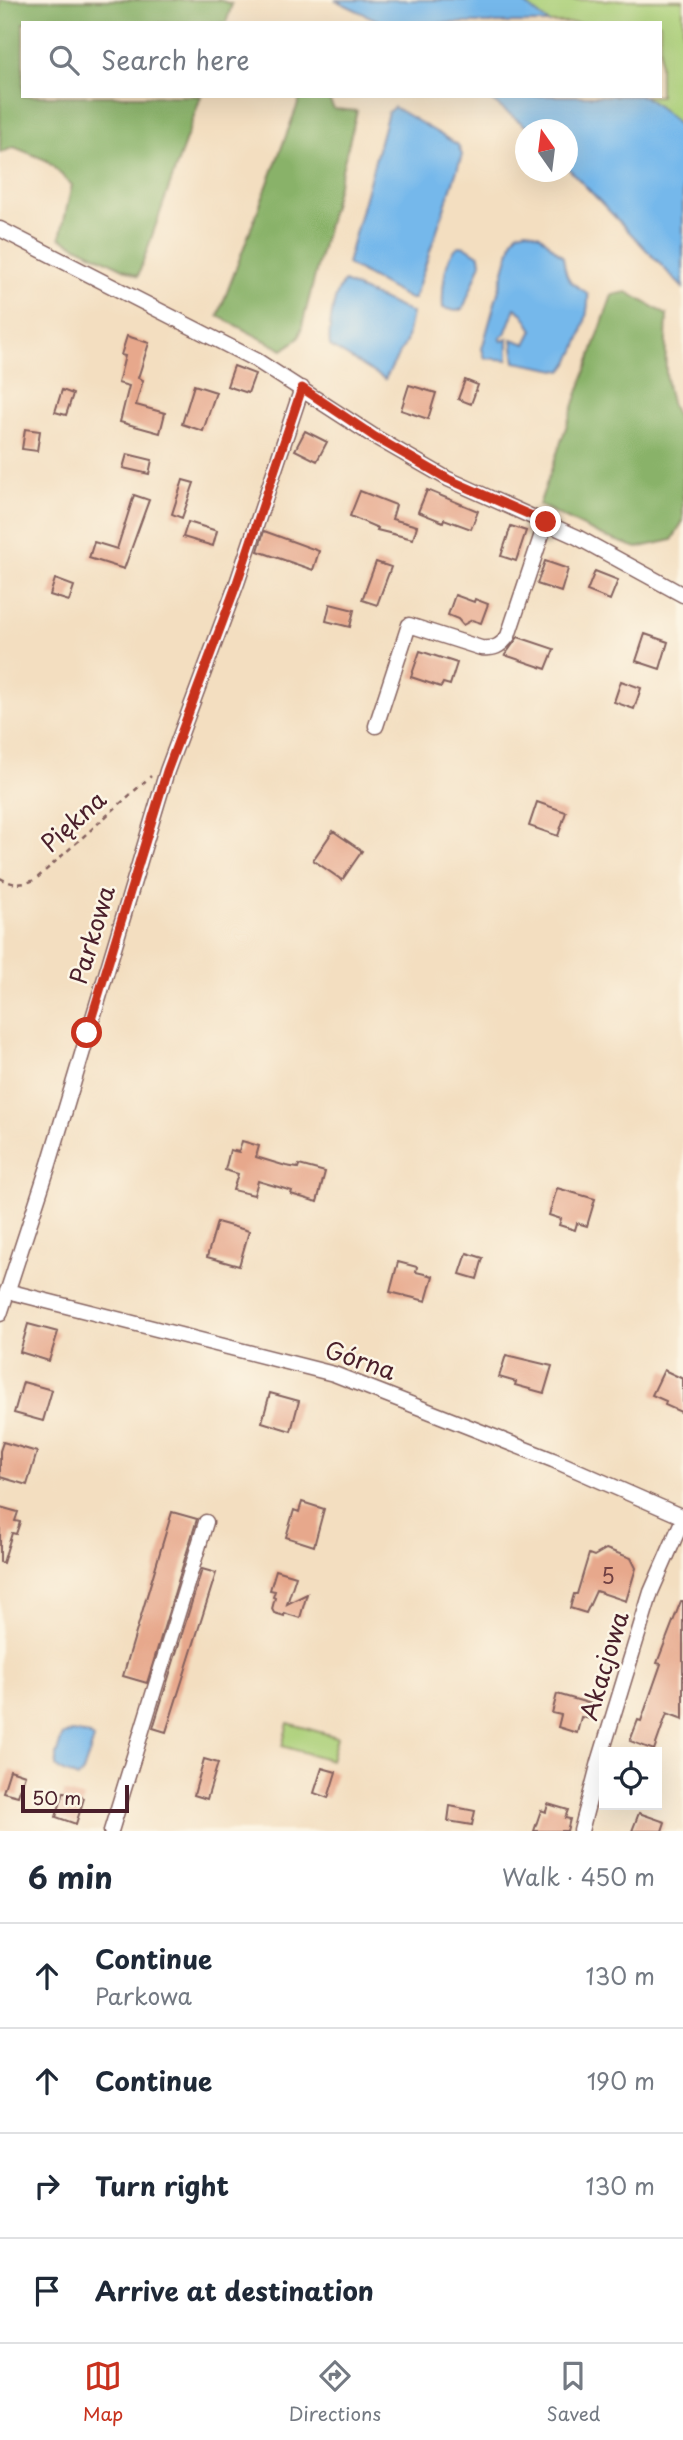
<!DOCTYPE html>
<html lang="en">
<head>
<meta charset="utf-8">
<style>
	:root { --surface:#fff; --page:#f2f2f3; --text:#1f2937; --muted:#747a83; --line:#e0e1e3; --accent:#c8321e }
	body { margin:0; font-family:"Playpen Sans",sans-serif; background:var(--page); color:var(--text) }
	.controls { position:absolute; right:21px; bottom:21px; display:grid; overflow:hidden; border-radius:0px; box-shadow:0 7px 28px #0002 }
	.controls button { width:63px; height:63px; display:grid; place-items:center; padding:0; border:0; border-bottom:2px solid var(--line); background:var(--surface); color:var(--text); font:35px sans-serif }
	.compass { position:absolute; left:515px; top:119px; width:63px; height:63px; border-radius:50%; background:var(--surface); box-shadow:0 7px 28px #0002; rotate:346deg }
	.scale { position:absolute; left:21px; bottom:18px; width:108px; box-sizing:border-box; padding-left:7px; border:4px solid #4a1f2b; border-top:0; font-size:19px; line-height:24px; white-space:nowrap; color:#4a1f2b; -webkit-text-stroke:5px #fcf5e5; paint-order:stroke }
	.stop { position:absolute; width:21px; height:21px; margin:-16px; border:5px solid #c8321e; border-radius:50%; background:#fff }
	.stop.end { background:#c8321e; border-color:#fff; box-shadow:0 2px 7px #0008 }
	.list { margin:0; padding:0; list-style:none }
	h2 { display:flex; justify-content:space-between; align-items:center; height:91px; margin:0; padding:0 28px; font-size:30px }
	h2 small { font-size:23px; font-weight:400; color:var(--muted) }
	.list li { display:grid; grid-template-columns:46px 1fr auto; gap:21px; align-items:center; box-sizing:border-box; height:105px; padding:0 28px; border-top:2px solid var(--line) }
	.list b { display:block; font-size:26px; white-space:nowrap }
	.list p { margin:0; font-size:23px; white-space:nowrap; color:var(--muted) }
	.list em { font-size:23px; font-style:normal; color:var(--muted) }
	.icon { flex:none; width:38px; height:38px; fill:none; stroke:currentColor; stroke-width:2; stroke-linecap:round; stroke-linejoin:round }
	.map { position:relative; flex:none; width:683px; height:1831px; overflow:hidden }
	.search { position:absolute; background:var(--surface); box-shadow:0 7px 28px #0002; left:21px; right:21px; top:21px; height:77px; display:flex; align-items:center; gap:18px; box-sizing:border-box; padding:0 24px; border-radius:0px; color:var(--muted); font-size:26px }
	.sheet { height:511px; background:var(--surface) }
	nav { display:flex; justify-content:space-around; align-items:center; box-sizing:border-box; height:98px; border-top:2px solid var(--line); background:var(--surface); font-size:19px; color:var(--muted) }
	nav a { display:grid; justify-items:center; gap:4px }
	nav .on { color:var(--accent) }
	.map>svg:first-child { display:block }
	.green { fill:#acd079; stroke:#7b7852; stroke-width:2 }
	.forest { fill:#89b269; stroke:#6a684a; stroke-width:2 }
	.water { fill:#75b8eb; stroke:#606c8b; stroke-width:2 }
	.building { fill:#e7a88c }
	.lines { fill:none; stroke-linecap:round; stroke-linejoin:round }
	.minor-casing { stroke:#85625f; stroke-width:17 }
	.path { stroke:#85625f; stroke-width:2.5; stroke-dasharray:5 5; stroke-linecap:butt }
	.minor { stroke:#fff; stroke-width:14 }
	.route { stroke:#c8321e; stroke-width:9 }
	.labels { text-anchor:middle; stroke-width:5; stroke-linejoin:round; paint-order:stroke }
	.number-label { font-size:21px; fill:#714143 }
	.street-label { font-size:24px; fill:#4a1f2b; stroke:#fcf5e5 }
</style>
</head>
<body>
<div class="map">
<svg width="683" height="1831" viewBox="0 0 683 1831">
	<rect width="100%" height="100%" fill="#fcf5e5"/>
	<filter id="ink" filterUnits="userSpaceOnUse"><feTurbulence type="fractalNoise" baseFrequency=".0143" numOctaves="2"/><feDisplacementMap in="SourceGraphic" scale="14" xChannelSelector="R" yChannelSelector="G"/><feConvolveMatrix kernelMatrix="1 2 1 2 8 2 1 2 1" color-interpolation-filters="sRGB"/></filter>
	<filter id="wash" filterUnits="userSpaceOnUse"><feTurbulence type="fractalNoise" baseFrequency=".00686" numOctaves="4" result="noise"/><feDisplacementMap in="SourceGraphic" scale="28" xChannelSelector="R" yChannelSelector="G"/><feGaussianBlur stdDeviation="1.57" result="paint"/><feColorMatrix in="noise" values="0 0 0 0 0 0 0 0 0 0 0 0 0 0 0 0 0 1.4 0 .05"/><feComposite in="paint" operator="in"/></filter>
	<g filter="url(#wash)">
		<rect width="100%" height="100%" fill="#f3dec0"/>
		<path class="green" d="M350,0H683V174L555,96H660V23H398Z
			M288,1723L337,1737L331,1760L282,1746Z"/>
		<path class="forest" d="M0,0H219L232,4L226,23H23V96H201L138,276L60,238L72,185L46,160L14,147L0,153Z
			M301,96H327L334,109L357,111L299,338L283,350L218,316Z
			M627,292L667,315C666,348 660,398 683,425V521L672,540L637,548L600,535L539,505L612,295Z"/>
		<path class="water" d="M335,0H520L549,23H383Z
			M485,96H644L670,116L683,130V288L568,168V130L530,129Z
			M394,107L458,145L462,155L414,299H410L347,264L388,112Z
			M527,230L540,235L563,257C565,267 565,278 574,284C579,289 583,289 588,294C590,314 576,357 562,371L515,362L512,339L526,344L533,330L523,314L515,308L505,334L500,338L502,341L508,339V360L485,358L482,349L513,239L518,232Z
			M459,246L466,247L480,256L481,263L463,309L456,311L443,308C442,292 444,255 459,246Z
			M344,282L412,313L406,342L385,379L330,346C328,332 333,292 344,282Z
			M71,1732L89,1735L94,1739L83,1772L78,1778L61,1771L56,1766V1755L63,1735Z"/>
		<g id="blocks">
			<path class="building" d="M127,336L149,343L138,378L143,380L136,405L165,413L160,433L120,422L129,386L118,383L125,356L121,355Z
				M234,366L255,374L248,393L227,386Z
				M465,380L478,385L471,404L458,399Z
				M194,385L216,392L203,431L182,424Z
				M409,385L436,393L428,419L401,410Z
				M62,390L73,394L66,415L55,412Z
				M25,429L40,431L37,451L22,449Z
				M305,431L327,442L317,461L295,450Z
				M127,454L152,460L149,474L123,468Z
				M183,480L194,483L182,518L172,514Z
				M427,490L478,511L471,529L444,519L443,522L418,512Z
				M360,491L396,505L392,519L417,526L413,539L377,530L378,528L350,516Z
				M134,495L149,500L124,569L89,558L94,542L117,549Z
				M188,522L217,531L213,546L183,537Z
				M511,526L526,531L516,561L501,556Z
				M264,531L319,551L313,570L258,551Z
				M545,561L568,569L561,592L537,584Z
				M376,562L391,567L377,605L362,600Z
				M595,571L618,580L610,600L587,591Z
				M55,579L74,586L69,601L50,595Z
				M455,595L474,602L475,599L488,604L481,623L472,620L463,625L458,619L448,615Z
				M330,604L354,610L350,627L326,621Z
				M645,634L668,642L660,669L636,661Z
				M518,637L554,649L546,669L505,655Z
				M420,651L457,663L450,685L443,683L441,687L411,677Z
				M621,681L641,688L634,709L614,702Z
				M537,802L566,812L558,836L529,826Z
				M333,831L362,851L342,880L313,860Z
				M242,1141L259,1146L256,1157L286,1166L298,1168L299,1165L325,1172L317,1202L291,1194L292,1191L258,1181L254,1195L233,1190L238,1174L225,1170L230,1150L239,1152Z
				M557,1188L595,1199L587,1226L577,1223L575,1230L559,1225L561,1219L549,1215Z
				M217,1222L249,1231L239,1266L207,1257Z
				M467,1253L483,1258L477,1279L460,1274Z
				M398,1262L417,1267L416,1272L433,1276L426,1301L390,1292Z
				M28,1324L58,1332L49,1361L20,1352Z
				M506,1355L552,1366L544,1393L515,1385L516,1382L499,1377Z
				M664,1370L683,1379V1413L665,1405L666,1401L652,1395Z
				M23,1382L52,1390L43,1421L14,1413Z
				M270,1393L299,1401L291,1431L262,1422Z
				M3,1442L37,1452L27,1485L0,1477V1451Z
				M302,1502L324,1509L314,1546L286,1537L294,1510L299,1512Z
				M0,1507L18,1512L15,1521L20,1522L16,1534L12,1533L3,1563L0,1562Z
				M172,1512L197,1519L147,1683L123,1676Z
				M606,1549L631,1558L636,1568L626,1601L596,1591L586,1613L570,1608L574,1594H577L589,1554L594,1556Z
				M202,1569L216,1573L166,1732L153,1728Z
				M276,1570L296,1576L287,1604L307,1594L300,1618L284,1613V1616L274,1613L272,1609L275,1598L273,1597L275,1591L270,1590Z
				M681,1601H683V1719L667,1713L654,1750L630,1741L638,1720L641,1721L661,1664L657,1663Z
				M557,1694L595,1705L591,1719L581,1717L577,1733L558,1727L561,1715L552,1713Z
				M204,1759L218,1763L207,1799L194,1795Z
				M322,1768L336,1772L328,1798L314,1793Z
				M10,1770L25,1775L18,1796L3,1792Z
				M64,1792L84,1798L76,1824L56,1817Z
				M548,1804L568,1810L565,1818L570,1819L567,1831H534L541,1810L546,1812Z
				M450,1806L475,1811L472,1825L448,1821Z
				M639,1813L665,1822L662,1831H632Z"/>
		</g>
	</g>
	<g filter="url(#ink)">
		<use href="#blocks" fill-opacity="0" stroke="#85625f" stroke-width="2"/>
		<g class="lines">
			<defs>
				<path id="minor" d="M0,229L256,360L375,437L448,479L577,537L683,595
					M376,726L409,625L481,648C494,649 500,647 508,636L546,522
					M7,1291L334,1374L553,1460L683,1517
					M0,1314L49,1164L167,771L237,583L302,388
					M111,1831L206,1522
					M581,1831L599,1762L651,1592L683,1519"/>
			</defs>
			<use href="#minor" class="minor-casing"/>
			<path class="path" d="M0,878C13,885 22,886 36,879L151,776"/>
			<use href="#minor" class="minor"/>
		</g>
	</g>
	<g class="lines" filter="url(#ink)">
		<path class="route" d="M87,1033L167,771L237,583L302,388L375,437L448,479L546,522"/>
	</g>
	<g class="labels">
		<g class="number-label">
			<text x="608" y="1584">5</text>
		</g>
		<g class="street-label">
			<text transform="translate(74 822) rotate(-42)" y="8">Piękna</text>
			<text transform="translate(93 935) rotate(-73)" y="8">Parkowa</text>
			<text transform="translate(360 1361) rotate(19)" y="8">Górna</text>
			<text transform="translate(605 1666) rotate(-73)" y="8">Akacjowa</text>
		</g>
	</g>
</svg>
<div class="controls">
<button><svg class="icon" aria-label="locate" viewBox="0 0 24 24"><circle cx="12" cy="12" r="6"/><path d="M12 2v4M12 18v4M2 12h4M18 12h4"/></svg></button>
</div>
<svg class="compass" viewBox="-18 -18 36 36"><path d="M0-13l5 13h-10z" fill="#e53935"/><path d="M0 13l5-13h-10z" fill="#747a83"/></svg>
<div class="scale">50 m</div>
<div class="stop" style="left:87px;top:1033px"></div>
<div class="stop end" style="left:546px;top:522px"></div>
<div class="search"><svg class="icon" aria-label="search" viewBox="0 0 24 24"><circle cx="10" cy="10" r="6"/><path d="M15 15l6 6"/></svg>Search here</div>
</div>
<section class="sheet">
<h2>6 min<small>Walk · 450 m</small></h2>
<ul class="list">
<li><svg class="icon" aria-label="ahead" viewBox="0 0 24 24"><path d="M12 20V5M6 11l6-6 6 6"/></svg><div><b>Continue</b><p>Parkowa</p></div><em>130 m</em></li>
<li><svg class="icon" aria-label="ahead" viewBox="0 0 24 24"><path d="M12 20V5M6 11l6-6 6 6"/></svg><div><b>Continue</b></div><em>190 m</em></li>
<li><svg class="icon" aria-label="right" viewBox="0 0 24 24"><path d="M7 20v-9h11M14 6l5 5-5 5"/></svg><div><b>Turn right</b></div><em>130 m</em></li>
<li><svg class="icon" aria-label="arrive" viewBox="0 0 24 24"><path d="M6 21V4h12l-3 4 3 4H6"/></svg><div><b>Arrive at destination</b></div></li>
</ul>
</section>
<nav>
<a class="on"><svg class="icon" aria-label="map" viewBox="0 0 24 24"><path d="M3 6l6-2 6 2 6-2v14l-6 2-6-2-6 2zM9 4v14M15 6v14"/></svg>Map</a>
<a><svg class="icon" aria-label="directions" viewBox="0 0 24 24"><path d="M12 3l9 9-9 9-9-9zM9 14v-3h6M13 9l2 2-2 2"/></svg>Directions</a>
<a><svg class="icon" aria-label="saved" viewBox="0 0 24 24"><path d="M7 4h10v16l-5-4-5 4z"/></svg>Saved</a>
</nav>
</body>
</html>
